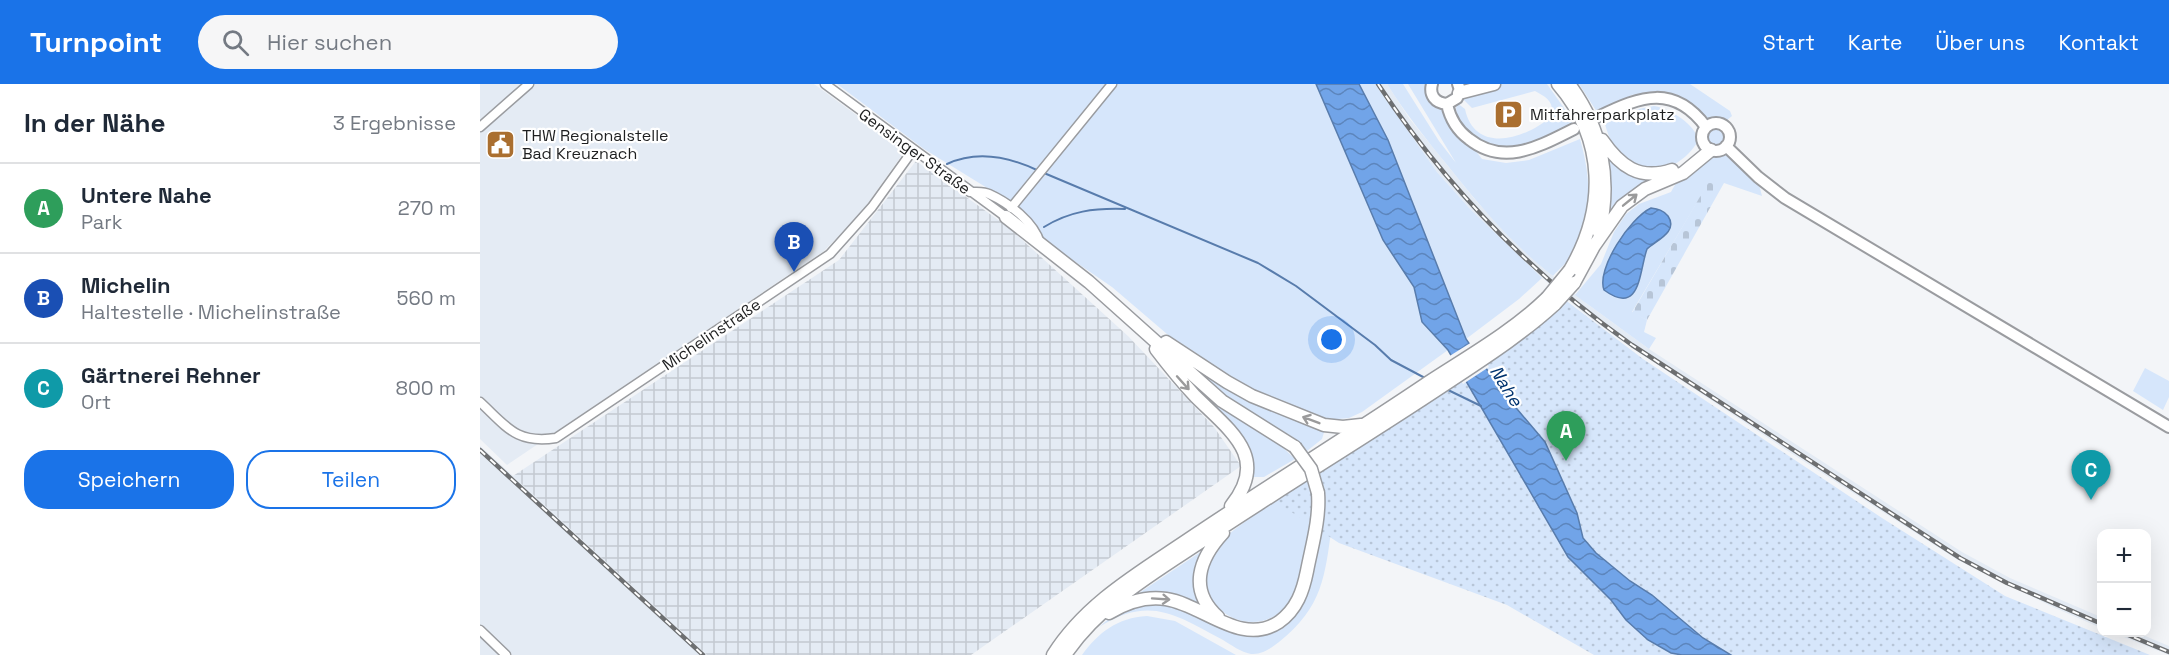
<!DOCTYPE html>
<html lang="de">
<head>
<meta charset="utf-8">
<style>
	:root { --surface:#fff; --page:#f6f6f7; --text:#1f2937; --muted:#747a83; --line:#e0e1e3; --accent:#1a73e8 }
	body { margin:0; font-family:"Space Grotesk",sans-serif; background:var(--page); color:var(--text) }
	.controls { position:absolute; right:18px; bottom:18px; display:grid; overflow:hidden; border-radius:12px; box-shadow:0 6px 24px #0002 }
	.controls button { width:54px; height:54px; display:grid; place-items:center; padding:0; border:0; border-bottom:2px solid var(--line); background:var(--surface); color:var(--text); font:30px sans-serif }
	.you { position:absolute; left:852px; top:256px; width:21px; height:21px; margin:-15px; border:4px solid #fff; border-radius:50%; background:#1a73e8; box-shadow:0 0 0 9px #1a73e833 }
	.badge { display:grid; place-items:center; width:39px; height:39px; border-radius:50%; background:var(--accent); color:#fff; font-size:20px; font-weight:700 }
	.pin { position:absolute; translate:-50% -50px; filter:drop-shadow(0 2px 3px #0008) }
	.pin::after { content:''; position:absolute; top:32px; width:21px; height:18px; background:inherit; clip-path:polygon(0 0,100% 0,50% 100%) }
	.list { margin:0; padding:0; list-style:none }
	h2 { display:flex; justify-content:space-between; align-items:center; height:78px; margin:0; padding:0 24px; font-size:26px }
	h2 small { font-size:20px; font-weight:400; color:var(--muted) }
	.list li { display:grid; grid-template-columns:39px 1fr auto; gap:18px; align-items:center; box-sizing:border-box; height:90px; padding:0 24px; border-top:2px solid var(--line) }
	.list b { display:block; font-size:22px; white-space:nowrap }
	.list p { margin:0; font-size:20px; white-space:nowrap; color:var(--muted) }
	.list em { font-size:20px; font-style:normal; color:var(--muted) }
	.actions { display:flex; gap:12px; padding:18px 24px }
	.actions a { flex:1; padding:14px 0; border:2px solid var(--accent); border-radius:24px; text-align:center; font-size:21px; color:var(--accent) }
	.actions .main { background:var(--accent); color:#fff }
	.icon { flex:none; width:33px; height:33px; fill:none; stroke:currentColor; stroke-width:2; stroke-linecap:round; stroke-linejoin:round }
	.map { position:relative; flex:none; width:1689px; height:571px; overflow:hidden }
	header { display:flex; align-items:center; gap:36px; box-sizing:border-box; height:84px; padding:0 30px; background:var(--accent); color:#fff }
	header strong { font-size:28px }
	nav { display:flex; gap:33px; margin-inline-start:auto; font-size:21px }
	.search { width:420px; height:54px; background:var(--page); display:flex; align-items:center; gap:15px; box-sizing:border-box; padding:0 21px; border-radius:33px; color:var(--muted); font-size:22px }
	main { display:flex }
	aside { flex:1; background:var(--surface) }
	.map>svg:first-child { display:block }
	.built { fill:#e4ebf4 }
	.industrial { fill:url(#industrial-grid) }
	.green { fill:#d6e6fb }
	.cemetery { fill:url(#cemetery-stones) }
	.park { fill:url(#park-dots) }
	.water { fill:url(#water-waves); stroke:#587cac; stroke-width:1.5 }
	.pier { fill:#f3f5f8 }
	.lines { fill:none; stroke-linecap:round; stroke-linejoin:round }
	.stream { stroke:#587cac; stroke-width:2 }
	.minor-casing { stroke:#9a9ca0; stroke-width:11 }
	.major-casing { stroke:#9a9ca0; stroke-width:14 }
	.highway-casing { stroke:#9a9ca0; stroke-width:15 }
	.minor { stroke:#fff; stroke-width:8 }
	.major { stroke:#fff; stroke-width:10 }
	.highway { stroke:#fff; stroke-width:12 }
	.rail-casing { stroke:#6d6f71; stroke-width:4.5 }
	.rail { stroke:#fff; stroke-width:2; stroke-dasharray:7; stroke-linecap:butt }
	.highway-bridge-casing { stroke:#9a9ca0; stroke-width:15; stroke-linecap:butt }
	.highway-bridge { stroke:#fff; stroke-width:12 }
	.oneway { stroke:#9a9a9b }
	.labels { text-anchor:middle; stroke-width:4.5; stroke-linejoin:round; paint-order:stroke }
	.poi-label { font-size:16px; fill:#1e1f20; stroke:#fff; text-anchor:start }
	.street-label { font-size:16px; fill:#1e1f20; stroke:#fff }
	.water-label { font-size:18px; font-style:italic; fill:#00336f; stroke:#fff }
</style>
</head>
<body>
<header>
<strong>Turnpoint</strong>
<div class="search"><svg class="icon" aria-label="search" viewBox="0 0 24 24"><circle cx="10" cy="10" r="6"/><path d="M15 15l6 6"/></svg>Hier suchen</div>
<nav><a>Start</a><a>Karte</a><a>Über uns</a><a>Kontakt</a></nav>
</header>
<main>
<aside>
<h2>In der Nähe<small>3 Ergebnisse</small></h2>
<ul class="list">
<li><span class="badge" style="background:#2e9e5b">A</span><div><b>Untere Nahe</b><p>Park</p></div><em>270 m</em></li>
<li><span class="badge" style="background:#1a4fb4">B</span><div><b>Michelin</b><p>Haltestelle · Michelinstraße</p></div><em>560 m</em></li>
<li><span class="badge" style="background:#0f9aa8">C</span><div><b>Gärtnerei Rehner</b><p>Ort</p></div><em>800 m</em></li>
</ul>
<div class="actions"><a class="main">Speichern</a><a>Teilen</a></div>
</aside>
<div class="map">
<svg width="1689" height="571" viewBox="0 0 1689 571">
	<defs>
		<pattern id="industrial-grid" width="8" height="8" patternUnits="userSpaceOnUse" patternTransform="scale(1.5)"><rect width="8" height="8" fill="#e4ebf4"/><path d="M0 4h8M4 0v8" fill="none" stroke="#c3c9d1"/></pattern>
		<pattern id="cemetery-stones" width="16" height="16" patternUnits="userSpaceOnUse" patternTransform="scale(1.5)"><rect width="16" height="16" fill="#d6e6fb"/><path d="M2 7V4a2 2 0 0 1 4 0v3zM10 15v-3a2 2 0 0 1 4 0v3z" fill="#b7c5d7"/></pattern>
		<pattern id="park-dots" width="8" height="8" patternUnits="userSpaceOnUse" patternTransform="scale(1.5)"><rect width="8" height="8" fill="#d6e6fb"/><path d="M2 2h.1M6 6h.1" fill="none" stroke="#b7c5d7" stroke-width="1.8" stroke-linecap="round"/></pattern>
		<pattern id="water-waves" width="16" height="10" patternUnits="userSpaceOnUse" patternTransform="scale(1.5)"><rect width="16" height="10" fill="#71a4e8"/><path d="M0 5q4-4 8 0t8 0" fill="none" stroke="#5c85bc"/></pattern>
	</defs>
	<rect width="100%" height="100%" fill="#f3f5f8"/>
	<path class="built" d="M0,0H334L420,63L422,71L381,129L344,167L27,381L0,355Z
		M895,0H907L929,34L997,118L1062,183L1110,222L1169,265L1482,468L1530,494L1621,533V544L1573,523L1478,476L1314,371L1139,255L1105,230L1034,170L991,126L957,88Z
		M0,362L33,392L227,571H0Z
		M1634,549H1658L1689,562V571Z"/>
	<path class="industrial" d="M436,77L528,143L648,252L734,343L761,382L491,571H227L33,392L359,176Z"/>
	<path class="green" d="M357,0H836L903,156L934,203L942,238L968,266L882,328L869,334L848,336L781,309L749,291L687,250L632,203L565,157L543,126L444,65Z
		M879,0H895L957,88L991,126L1062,194L1039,215L986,255L908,56Z
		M907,0H923L959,57L976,79L928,0H949L953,18L961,24L978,52L995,66L1002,75L1026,79L1049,76L1100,55C1111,94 1114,133 1092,170C1088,178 1079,185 1073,192C1033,161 999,121 968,82C946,55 925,29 907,0Z
		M1021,0H1067L1084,24L1093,41C1057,58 1018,81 986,44C979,37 974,29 977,19L985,25C995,71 1046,55 1072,32C1074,17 1066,13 1055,7L992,24L982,14Z
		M1099,0H1210L1250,27L1252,32L1246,37L1226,35L1217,26L1187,10L1173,8L1152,11L1117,28Z
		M1174,22C1189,24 1217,41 1218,57C1191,102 1137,90 1125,40L1159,25Z
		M1226 52a10 10 0 1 1 20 0a10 10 0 1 1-20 0Z
		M1127,70L1178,94L1128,134L1131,108Z
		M1241,70L1249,71L1279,100L1282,112L1244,99L1228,100L1152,228L1167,236L1164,248L1176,254L1169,265L1095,211L1121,180L1134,148L1146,130L1159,120L1191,108C1200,90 1221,72 1241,70Z
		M682,267L797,358L815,375L784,393H771L772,384Z
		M695,267L845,345L842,355L827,367L813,353L745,313Z
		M1665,284L1689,297V313L1683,326L1653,307Z
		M828,398C829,410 831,423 830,434C829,456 819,511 803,526C763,561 704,513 732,468C745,446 804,413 828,398Z
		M844,427L852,440C845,492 843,523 799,558C791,564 782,571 771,570C761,568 751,561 743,556C696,531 670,511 619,543L632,532L666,518L702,523L739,543L807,538Z
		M725,465L724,522L653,513Z
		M667,532L695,537L756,571H602C619,548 637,534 667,532Z"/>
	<path class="cemetery" d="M1228,99H1244L1167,236L1152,229Z"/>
	<path class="park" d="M1084,215L1163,275L1402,434L1525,512L1670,571H1114L1027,521L859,459L793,416Z"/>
	<path class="water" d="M836,0H879L908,56L986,255L1012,293L1022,302L1032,319L1065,358L1097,429L1103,454L1116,469L1150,497L1172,511L1223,554L1251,571H1202L1191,569L1168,556L1146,536L1131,516L1088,473L968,266L942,238L934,203L903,156Z
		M1171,124C1178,125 1183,126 1188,132C1199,148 1175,157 1167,165C1159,187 1161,233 1124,206C1116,185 1150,134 1171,124Z"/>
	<path class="pier" d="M992,258L1009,283L983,300L968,273Z"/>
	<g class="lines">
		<path class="stream" d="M467,80C497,66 530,73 559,87
			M564,89L778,179L816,202L895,261L911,276L945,294
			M564,143C590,127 614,124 645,125
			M966,305L1001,322"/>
		<defs>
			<path id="minor" d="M345,0L526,133
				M0,43L49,0
				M490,108C497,108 504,107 509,110C529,119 554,138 560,159
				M531,124L632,0
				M0,318C27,343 36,360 76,354L350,170L392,123L433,66
				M0,546L26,571"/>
			<path id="major" d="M952,0C949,11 955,19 967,20L977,14L980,6L978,0
				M967,20C970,34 978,47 989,55C1024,83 1060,62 1094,45
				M1120,32C1161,12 1194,0 1226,43
				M1222 53a14 14 0 1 1 28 0a14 14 0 1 1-28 0Z
				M1246,62L1278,93L1305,114L1689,343"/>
			<path id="highway" d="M1078,0C1126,56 1126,125 1090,186
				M1089,0C1122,44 1132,96 1119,149
				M979,9L1014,0
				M1122,56C1140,82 1159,97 1192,86
				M526,133L609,198L742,317L815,363
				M1094,199L1114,162L1142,122L1165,105L1203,89L1231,66
				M686,258L747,298L772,312L844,341L863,343L881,341
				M676,265C689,282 701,297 715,312C749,346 791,373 751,422
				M629,529C647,518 666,512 686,515C724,521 761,563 799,538C817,525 823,507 827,487C832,461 840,435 838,409
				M738,533C708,506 719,475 743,449
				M573,571C605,520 657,490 706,457C786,403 869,352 949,298C989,272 1033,247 1067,214
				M585,571C620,519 677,487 728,453C805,402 884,354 961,303C1000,277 1040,252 1075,220"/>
		</defs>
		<use href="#minor" class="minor-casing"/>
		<use href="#major" class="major-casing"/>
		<use href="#highway" class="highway-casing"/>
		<use href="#minor" class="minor"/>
		<use href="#major" class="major"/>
		<use href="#highway" class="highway"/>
		<defs>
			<path id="rail" d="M898,0C966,103 1051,190 1152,261L1480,474L1527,499L1622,540
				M0,366L223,571
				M1641,548L1689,568"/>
		</defs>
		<use href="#rail" class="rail-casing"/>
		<use href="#rail" class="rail"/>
		<defs>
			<path id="highway-bridge" d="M1067,214L1090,186
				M1075,220L1094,199
				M815,363L831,385L838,409"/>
		</defs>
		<use href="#highway-bridge" class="highway-bridge-casing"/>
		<use href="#highway-bridge" class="highway-bridge"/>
	</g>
	<defs><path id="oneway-shaft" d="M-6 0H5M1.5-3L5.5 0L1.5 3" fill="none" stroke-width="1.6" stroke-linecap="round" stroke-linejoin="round" transform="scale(1.5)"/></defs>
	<g class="oneway">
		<use href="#oneway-shaft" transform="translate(1150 116) rotate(-39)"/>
		<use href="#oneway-shaft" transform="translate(703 299) rotate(48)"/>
		<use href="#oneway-shaft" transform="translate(831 336) rotate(-159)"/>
		<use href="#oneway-shaft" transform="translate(681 515) rotate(4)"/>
	</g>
	<defs>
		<symbol id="parking-square" viewBox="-11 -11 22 22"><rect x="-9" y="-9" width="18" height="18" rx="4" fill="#aa6f30" stroke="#fff"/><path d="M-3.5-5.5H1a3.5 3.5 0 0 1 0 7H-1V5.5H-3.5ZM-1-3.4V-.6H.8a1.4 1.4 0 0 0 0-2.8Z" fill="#fff"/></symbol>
		<symbol id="civic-square" viewBox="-11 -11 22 22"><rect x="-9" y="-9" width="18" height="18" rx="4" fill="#aa6f30" stroke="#fff"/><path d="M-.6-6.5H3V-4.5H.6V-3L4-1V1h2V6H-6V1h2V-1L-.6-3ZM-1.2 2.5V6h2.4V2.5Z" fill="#fff"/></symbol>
	</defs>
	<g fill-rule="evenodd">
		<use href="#parking-square" x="1012" y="14" width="33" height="33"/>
		<use href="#civic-square" x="4" y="44" width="33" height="33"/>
	</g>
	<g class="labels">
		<g class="poi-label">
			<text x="1050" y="36">Mitfahrerparkplatz</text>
			<text x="42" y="57">THW Regionalstelle<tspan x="42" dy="18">Bad Kreuznach</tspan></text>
		</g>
		<g class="street-label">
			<text transform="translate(435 67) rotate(36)" y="6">Gensinger Straße</text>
			<text transform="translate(231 250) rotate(-34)" y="6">Michelinstraße</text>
		</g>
		<g class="water-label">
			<text transform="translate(1026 302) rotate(58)" y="6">Nahe</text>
		</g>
	</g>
</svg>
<div class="controls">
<button>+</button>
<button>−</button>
</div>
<div class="you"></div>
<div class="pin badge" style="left:1086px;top:377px;background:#2e9e5b">A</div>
<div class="pin badge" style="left:314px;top:188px;background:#1a4fb4">B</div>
<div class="pin badge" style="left:1611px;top:416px;background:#0f9aa8">C</div>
</div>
</main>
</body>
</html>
